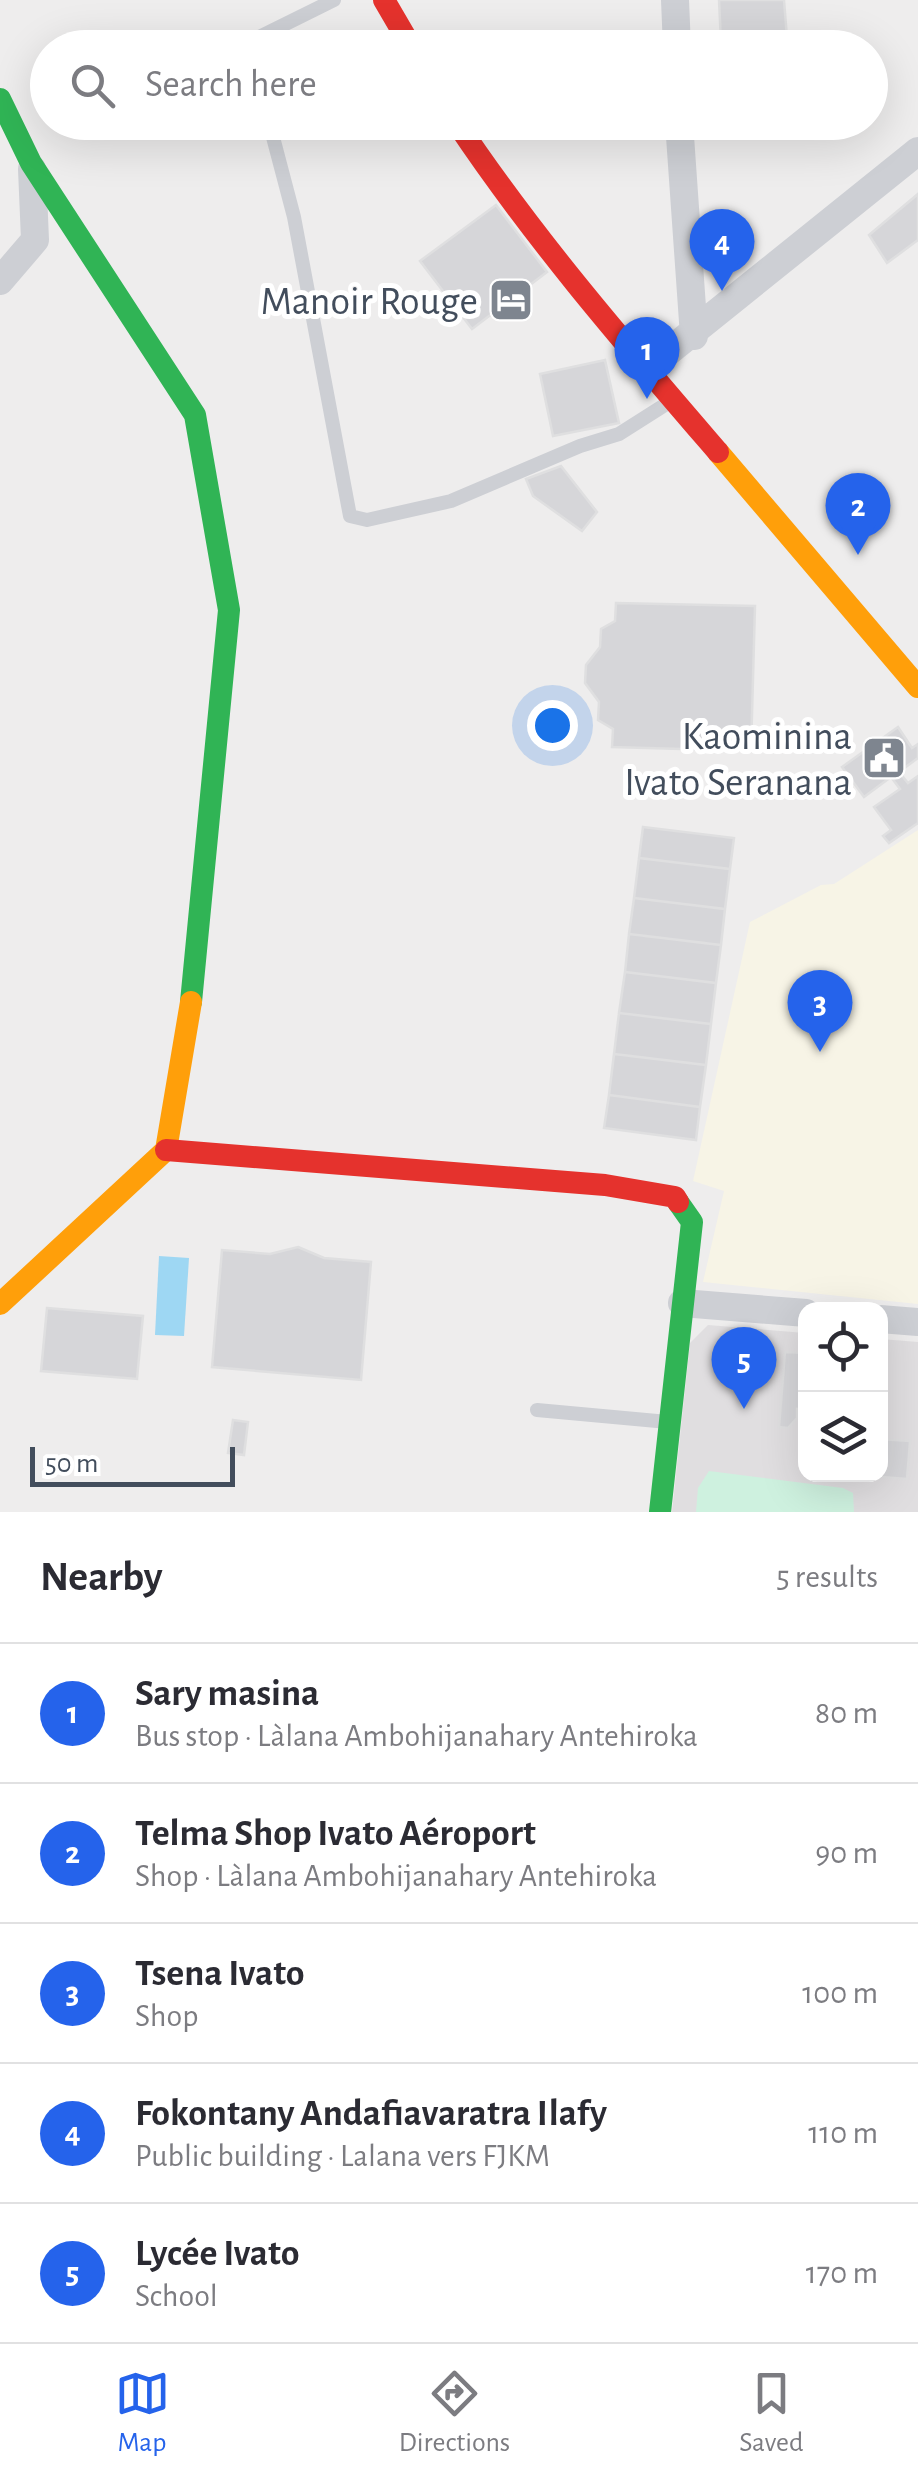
<!DOCTYPE html>
<html lang="en">
<head>
<meta charset="utf-8">
<style>
	:root { --surface:#fff; --page:#f2f2f3; --text:#2b2b33; --muted:#7c7c81; --line:#e1e1e2; --accent:#2563eb }
	body { margin:0; font-family:"Alegreya Sans",sans-serif; background:var(--page); color:var(--text) }
	.controls { position:absolute; right:30px; bottom:30px; display:grid; overflow:hidden; border-radius:20px; box-shadow:0 10px 40px #0002 }
	.controls button { width:90px; height:90px; display:grid; place-items:center; padding:0; border:0; border-bottom:2px solid var(--line); background:var(--surface); color:var(--text); font:50px sans-serif }
	.scale { position:absolute; left:30px; bottom:25px; width:205px; box-sizing:border-box; padding-left:10px; border:5px solid #424d5c; border-top:0; font-size:28px; line-height:35px; white-space:nowrap; color:#424d5c; -webkit-text-stroke:8px #fff; paint-order:stroke }
	.you { position:absolute; left:552px; top:725px; width:35px; height:35px; margin:-25px; border:8px solid #fff; border-radius:50%; background:#1a73e8; box-shadow:0 0 0 15px #1a73e833 }
	.badge { display:grid; place-items:center; width:65px; height:65px; border-radius:50%; background:var(--accent); color:#fff; font-size:32px; font-weight:700 }
	.pin { position:absolute; translate:-50% -82px; filter:drop-shadow(0 2px 5px #0008) }
	.pin::after { content:''; position:absolute; top:52px; width:35px; height:30px; background:inherit; clip-path:polygon(0 0,100% 0,50% 100%) }
	.list { margin:0; padding:0; list-style:none }
	h2 { display:flex; justify-content:space-between; align-items:center; height:130px; margin:0; padding:0 40px; font-size:42px }
	h2 small { font-size:32px; font-weight:400; color:var(--muted) }
	.list li { display:grid; grid-template-columns:65px 1fr auto; gap:30px; align-items:center; box-sizing:border-box; height:140px; padding:0 40px; border-top:2px solid var(--line) }
	.list b { display:block; font-size:38px; white-space:nowrap }
	.list p { margin:0; font-size:32px; white-space:nowrap; color:var(--muted) }
	.list em { font-size:32px; font-style:normal; color:var(--muted) }
	.icon { flex:none; width:55px; height:55px; fill:none; stroke:currentColor; stroke-width:2; stroke-linecap:round; stroke-linejoin:round }
	.map { position:relative; flex:none; width:918px; height:1512px; overflow:hidden }
	.search { position:absolute; background:var(--surface); box-shadow:0 10px 40px #0002; left:30px; right:30px; top:30px; height:110px; display:flex; align-items:center; gap:25px; box-sizing:border-box; padding:0 35px; border-radius:55px; color:var(--muted); font-size:38px }
	.sheet { height:830px; background:var(--surface) }
	nav { display:flex; justify-content:space-around; align-items:center; box-sizing:border-box; height:140px; border-top:2px solid var(--line); background:var(--surface); font-size:28px; color:var(--muted) }
	nav a { display:grid; justify-items:center; gap:5px }
	nav .on { color:var(--accent) }
	.map>svg:first-child { display:block }
	.commercial { fill:#f7f4e6 }
	.education { fill:#e0dee0 }
	.green { fill:#cef1df }
	.water { fill:#9ed7f3 }
	.building { fill:#d6d6d9; stroke:#dfdfe0; stroke-width:2.5 }
	.lines { fill:none; stroke-linecap:round; stroke-linejoin:round }
	.lane { stroke:#cdcfd4; stroke-width:14 }
	.street { stroke:#cdcfd4; stroke-width:28 }
	.fast { stroke:#30b455; stroke-width:22 }
	.slow { stroke:#ff9f0a; stroke-width:22 }
	.jam { stroke:#e5322d; stroke-width:22 }
	.labels { text-anchor:middle; stroke-width:10; stroke-linejoin:round; paint-order:stroke }
	.poi-label { font-size:40px; fill:#424d5c; stroke:#fff; text-anchor:end }
</style>
</head>
<body>
<div class="map">
<svg width="918" height="1512" viewBox="0 0 918 1512">
	<rect width="100%" height="100%" fill="#eeeded"/>
	<path class="commercial" d="M918,830V1304L703,1282L724,1191L693,1181L750,922L821,885L834,884Z"/>
	<path class="education" d="M708,1325L805,1333L806,1474H880L881,1339L918,1342V1512H672L690,1343Z"/>
	<path class="green" d="M709,1471L843,1488L853,1493L854,1512H696L698,1488Z"/>
	<path class="water" d="M159,1256L189,1258L184,1336L155,1335Z"/>
	<path class="building" d="M719,0H784L787,38L721,42Z
		M918,194V240L887,263L869,235Z
		M496,205L547,272L472,329L420,261Z
		M605,360L619,423L553,436L540,374Z
		M561,466L597,512L582,531L533,496L526,479Z
		M616,603L755,606L751,751L612,747L613,729L598,720L599,702L585,683L586,665L600,647L601,629L615,621Z
		M898,727L912,748L918,744V758L899,772L908,783L918,776V823L889,843L883,836L891,830L874,807L900,789L891,777L864,797L842,767Z
		M643,827L734,838L730,869L639,858Z
		M639,858L730,869L725,909L634,898Z
		M634,898L725,909L721,945L629,934Z
		M629,934L721,945L716,983L625,972Z
		M625,972L716,983L711,1024L619,1013Z
		M619,1013L711,1024L706,1065L614,1054Z
		M614,1054L706,1065L700,1107L609,1095Z
		M609,1095L700,1107L696,1140L604,1128Z
		M298,1247L324,1258L371,1262L361,1380L212,1367L222,1250L270,1254Z
		M47,1308L143,1316L137,1379L41,1371Z
		M785,1352L806,1353V1410L797,1409V1418L788,1428L779,1427Z
		M233,1420L248,1422L244,1455L228,1453Z
		M880,1439L910,1441L907,1479L844,1474H880Z"/>
	<g class="lines">
		<path class="lane" d="M237,48L334,0
			M269,122L294,217L350,516L367,520L451,501L580,446L619,434L671,401
			M537,1410L668,1422"/>
		<path class="street" d="M675,0L677,48
			M679,122L694,336
			M0,281L35,240L32,169
			M648,368L918,151
			M682,1303L806,1313
			M880,1319L918,1322"/>
		<path class="fast" d="M0,99L31,163L195,415L229,610L191,1002
			M660,1512L692,1222L678,1202"/>
		<path class="slow" d="M718,452L918,687
			M0,1304L166,1150L191,1002"/>
		<path class="jam" d="M384,0L412,48
			M456,122C534,239 626,345 718,452
			M166,1150L605,1185L675,1197L678,1202"/>
	</g>
	<defs>
		<symbol id="hotel-square" viewBox="-11 -11 22 22"><rect x="-9" y="-9" width="18" height="18" rx="4" fill="#7e858f" stroke="#fff"/><path d="M-6-4.5h1.5V1H6V5H4.5V3h-9V5H-6ZM-4 0a1.8 1.8 0 1 1 3.6 0ZM.5 0V-2.5h3Q6-2.5 6 0Z" fill="#fff"/></symbol>
		<symbol id="civic-square" viewBox="-11 -11 22 22"><rect x="-9" y="-9" width="18" height="18" rx="4" fill="#7e858f" stroke="#fff"/><path d="M-.6-6.5H3V-4.5H.6V-3L4-1V1h2V6H-6V1h2V-1L-.6-3ZM-1.2 2.5V6h2.4V2.5Z" fill="#fff"/></symbol>
	</defs>
	<g fill-rule="evenodd">
		<use href="#hotel-square" x="486" y="275" width="50" height="50"/>
		<use href="#civic-square" x="859" y="733" width="50" height="50"/>
	</g>
	<g class="labels">
		<g class="poi-label">
			<text x="478" y="314">Manoir Rouge</text>
			<text x="852" y="749">Kaominina<tspan x="852" dy="46">Ivato Seranana</tspan></text>
		</g>
	</g>
</svg>
<div class="controls">
<button><svg class="icon" aria-label="locate" viewBox="0 0 24 24"><circle cx="12" cy="12" r="6"/><path d="M12 2v4M12 18v4M2 12h4M18 12h4"/></svg></button>
<button><svg class="icon" aria-label="layers" viewBox="0 0 24 24"><path d="M12 4l9 5-9 5-9-5zM3 14l9 5 9-5"/></svg></button>
</div>
<div class="scale">50 m</div>
<div class="you"></div>
<div class="pin badge" style="left:647px;top:399px">1</div>
<div class="pin badge" style="left:858px;top:555px">2</div>
<div class="pin badge" style="left:820px;top:1052px">3</div>
<div class="pin badge" style="left:722px;top:291px">4</div>
<div class="pin badge" style="left:744px;top:1409px">5</div>
<div class="search"><svg class="icon" aria-label="search" viewBox="0 0 24 24"><circle cx="10" cy="10" r="6"/><path d="M15 15l6 6"/></svg>Search here</div>
</div>
<section class="sheet">
<h2>Nearby<small>5 results</small></h2>
<ul class="list">
<li><span class="badge">1</span><div><b>Sary masina</b><p>Bus stop · Làlana Ambohijanahary Antehiroka</p></div><em>80 m</em></li>
<li><span class="badge">2</span><div><b>Telma Shop Ivato Aéroport</b><p>Shop · Làlana Ambohijanahary Antehiroka</p></div><em>90 m</em></li>
<li><span class="badge">3</span><div><b>Tsena Ivato</b><p>Shop</p></div><em>100 m</em></li>
<li><span class="badge">4</span><div><b>Fokontany Andafiavaratra Ilafy</b><p>Public building · Lalana vers FJKM</p></div><em>110 m</em></li>
<li><span class="badge">5</span><div><b>Lycée Ivato</b><p>School</p></div><em>170 m</em></li>
</ul>
</section>
<nav>
<a class="on"><svg class="icon" aria-label="map" viewBox="0 0 24 24"><path d="M3 6l6-2 6 2 6-2v14l-6 2-6-2-6 2zM9 4v14M15 6v14"/></svg>Map</a>
<a><svg class="icon" aria-label="directions" viewBox="0 0 24 24"><path d="M12 3l9 9-9 9-9-9zM9 14v-3h6M13 9l2 2-2 2"/></svg>Directions</a>
<a><svg class="icon" aria-label="saved" viewBox="0 0 24 24"><path d="M7 4h10v16l-5-4-5 4z"/></svg>Saved</a>
</nav>
</body>
</html>
